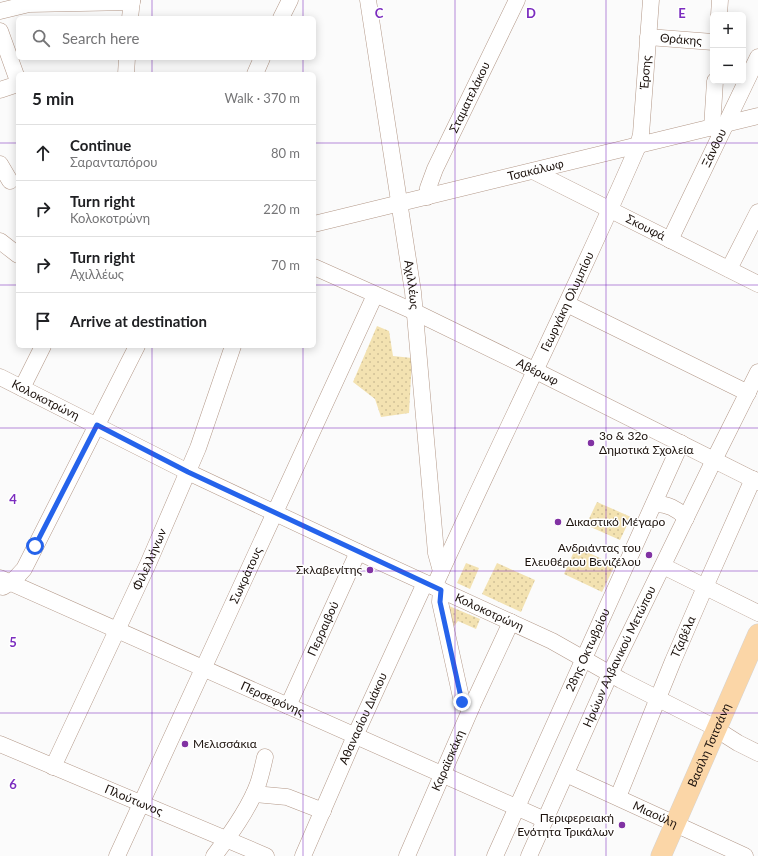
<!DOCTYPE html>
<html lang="en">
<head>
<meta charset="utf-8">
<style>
	:root { --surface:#fff; --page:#f2f2f2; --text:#202124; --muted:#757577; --line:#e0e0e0 }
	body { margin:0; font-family:Lato,sans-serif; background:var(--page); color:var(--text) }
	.controls { position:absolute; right:12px; top:12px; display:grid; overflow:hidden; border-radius:6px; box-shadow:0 2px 10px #0003 }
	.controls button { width:36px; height:36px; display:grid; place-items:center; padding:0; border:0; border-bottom:1px solid var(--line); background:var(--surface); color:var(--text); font:20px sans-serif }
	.stop { position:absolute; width:12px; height:12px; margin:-9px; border:3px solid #2563eb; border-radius:50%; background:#fff }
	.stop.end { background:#2563eb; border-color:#fff; box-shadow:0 1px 4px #0008 }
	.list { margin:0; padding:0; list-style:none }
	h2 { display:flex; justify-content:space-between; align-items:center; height:52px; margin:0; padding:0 16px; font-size:17px }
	h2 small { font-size:13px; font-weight:400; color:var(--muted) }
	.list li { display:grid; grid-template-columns:26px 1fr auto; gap:12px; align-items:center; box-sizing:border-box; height:56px; padding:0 16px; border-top:1px solid var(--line) }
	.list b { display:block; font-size:15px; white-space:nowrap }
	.list p { margin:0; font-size:13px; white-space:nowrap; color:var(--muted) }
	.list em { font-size:13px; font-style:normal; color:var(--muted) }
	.icon { flex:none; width:22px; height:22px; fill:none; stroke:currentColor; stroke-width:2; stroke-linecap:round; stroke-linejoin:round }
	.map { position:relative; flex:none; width:758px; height:856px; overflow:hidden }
	.search { position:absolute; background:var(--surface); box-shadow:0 2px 10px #0003; left:16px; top:16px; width:300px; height:44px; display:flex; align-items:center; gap:10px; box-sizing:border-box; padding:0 14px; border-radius:6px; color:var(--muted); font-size:15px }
	.panel { position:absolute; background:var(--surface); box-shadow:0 2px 10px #0003; left:16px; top:72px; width:300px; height:276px; border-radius:6px }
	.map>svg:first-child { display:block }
	.grass { fill:url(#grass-dots) }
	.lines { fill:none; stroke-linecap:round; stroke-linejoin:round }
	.minor-casing { stroke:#b39888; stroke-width:17 }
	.major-casing { stroke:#d6d4d3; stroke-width:21 }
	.minor { stroke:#fff; stroke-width:16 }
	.major { stroke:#fbd6a7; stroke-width:20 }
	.route { stroke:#2563eb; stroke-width:5 }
	.grid { fill:none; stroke:#7b2cbf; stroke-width:1; stroke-opacity:0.55 }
	.poi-dot { fill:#8132a3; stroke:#fff; stroke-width:1.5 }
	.labels { text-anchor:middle; stroke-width:3; stroke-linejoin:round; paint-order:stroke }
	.street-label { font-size:12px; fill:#1c120d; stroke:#fff }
	.poi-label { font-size:12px; fill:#1c120d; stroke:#fff; text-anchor:start }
	.grid-label { font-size:13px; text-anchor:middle; font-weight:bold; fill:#7b2cbf; stroke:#fff; stroke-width:3; stroke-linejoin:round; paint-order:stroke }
</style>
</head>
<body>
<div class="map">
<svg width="758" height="856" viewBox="0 0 758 856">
	<defs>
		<pattern id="grass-dots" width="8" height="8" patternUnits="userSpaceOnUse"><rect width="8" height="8" fill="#f3e2b1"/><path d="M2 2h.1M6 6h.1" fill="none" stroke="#d0c197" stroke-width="1.8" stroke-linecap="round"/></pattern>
	</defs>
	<rect width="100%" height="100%" fill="#fbfbfb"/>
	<path class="grass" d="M377,326L389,331L393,356L412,358L409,413L381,417L375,399L353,382Z
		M597,502L631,517L620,540L586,525Z
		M576,547L615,565L602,592L564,574Z
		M466,563L479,568L470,589L457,583Z
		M497,563L535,580L521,612L482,594Z
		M442,603L480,619L476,629L458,621L449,633Z"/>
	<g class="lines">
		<defs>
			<g id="minor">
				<path id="s1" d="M368,0L413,292L436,553L441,571"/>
				<path d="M0,11L29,4L132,2"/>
				<path d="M719,15L720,0"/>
				<path d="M130,18L132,0"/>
				<path d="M281,18L290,0"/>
				<path d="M0,31L18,81"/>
				<path id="s2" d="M648,37L713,42"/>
				<path d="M126,74L127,58"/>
				<path d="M255,74L262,58"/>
				<path d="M0,90L18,84"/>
				<path d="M712,128L715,81"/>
				<path d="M0,164L10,181"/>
				<path id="s3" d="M533,171L758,284"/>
				<path id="s4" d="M427,197L428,188L435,169L517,0"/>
				<path id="s5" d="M314,224L758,116"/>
				<path id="s6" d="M670,240L758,57"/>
				<path d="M0,241L18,255"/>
				<path id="s7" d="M314,267L415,312L536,371L758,482"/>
				<path d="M729,269L758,212"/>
				<path d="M567,304L748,393"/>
				<path id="s8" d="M0,377L188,472L358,552L552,641L621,680L708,724L738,743L758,753"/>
				<path d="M22,388L43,346"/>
				<path d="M654,504C666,503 678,509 686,518"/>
				<path d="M663,566L758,613"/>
				<path id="s9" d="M0,578L545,820"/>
				<path d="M3,587L13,581L24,569L137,346"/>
				<path id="s10" d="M434,587C501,439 574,294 638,146L641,134L651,0"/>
				<path d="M441,590L440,602L462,702L472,706"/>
				<path id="s11" d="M288,706L358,552"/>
				<path id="s12" d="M0,744L266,856"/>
				<path id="s13" d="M53,767L148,564L198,448L233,346"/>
				<path id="s14" d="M566,774L745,856"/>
				<path d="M254,794L287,797L323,811"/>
				<path id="s15" d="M618,797L673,661L705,587L753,479"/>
				<path id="s16" d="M117,856L375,295"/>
				<path d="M214,856C230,835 249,809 258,784C261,775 263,766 265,757"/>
				<path id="s17" d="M303,856L355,736L425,583"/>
				<path id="s18" d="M407,856L472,706L511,622"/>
				<path id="s19" d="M495,856L681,443"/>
				<path id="s20" d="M529,856L610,674L714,460L758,372"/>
			</g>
			<g id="major">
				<path id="s21" d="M661,856L758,634"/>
			</g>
		</defs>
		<use href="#minor" class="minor-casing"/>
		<use href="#major" class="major-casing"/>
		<use href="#minor" class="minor"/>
		<use href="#major" class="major"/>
	</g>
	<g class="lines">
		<path class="route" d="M35,546L97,425L188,472L441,590L440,602L462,702"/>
	</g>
	<path class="grid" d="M152,0V18M303,0V18M455,0V856M606,0V856M152,58V74M303,58V74M0,143H18M314,143H758M0,285H18M314,285H758M152,346V856M303,346V856M0,428H758M0,571H758M0,713H758"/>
	<g class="poi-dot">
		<circle cx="591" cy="443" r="4"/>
		<circle cx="558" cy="522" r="4"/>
		<circle cx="649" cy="555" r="4"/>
		<circle cx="370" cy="570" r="4"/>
		<circle cx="185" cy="744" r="4"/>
		<circle cx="622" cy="825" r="4"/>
	</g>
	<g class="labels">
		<g class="street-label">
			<text dy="4" stroke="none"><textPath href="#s2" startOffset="33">Θράκης</textPath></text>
			<text dy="4" stroke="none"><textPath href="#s10" startOffset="560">Έρσης</textPath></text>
			<text dy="4" stroke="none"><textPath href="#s4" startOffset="109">Σταματελάκου</textPath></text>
			<text dy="4" stroke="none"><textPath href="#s6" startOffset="102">Ξάνθου</textPath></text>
			<text dy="4" stroke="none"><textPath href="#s5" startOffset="228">Τσακάλωφ</textPath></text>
			<text dy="4" stroke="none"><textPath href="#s3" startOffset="126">Σκουφά</textPath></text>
			<text dy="4" stroke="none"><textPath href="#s1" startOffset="288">Αχιλλέως</textPath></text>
			<text dy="4" stroke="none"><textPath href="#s10" startOffset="315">Γεωργάκη Ολυμπίου</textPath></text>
			<text dy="4" stroke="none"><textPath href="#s7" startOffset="247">Αβέρωφ</textPath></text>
			<text dy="4" stroke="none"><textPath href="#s8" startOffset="51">Κολοκοτρώνη</textPath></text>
			<text dy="4" stroke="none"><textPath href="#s13" startOffset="229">Φιλελλήνων</textPath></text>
			<text dy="4" stroke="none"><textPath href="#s16" startOffset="309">Σωκράτους</textPath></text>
			<text dy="4" stroke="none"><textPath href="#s8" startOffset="543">Κολοκοτρώνη</textPath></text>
			<text dy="4" stroke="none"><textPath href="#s11" startOffset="85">Περραιβού</textPath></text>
			<text dy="4" stroke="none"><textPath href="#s15" startOffset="173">Τζαβέλα</textPath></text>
			<text dy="4" stroke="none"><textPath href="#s19" startOffset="226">28ης Οκτωβρίου</textPath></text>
			<text dy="4" stroke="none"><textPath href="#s20" startOffset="219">Ηρώων Αλβανικού Μετώπου</textPath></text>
			<text dy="4" stroke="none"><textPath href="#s9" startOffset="298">Περσεφόνης</textPath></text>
			<text dy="4" stroke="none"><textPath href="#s17" startOffset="150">Αθανασίου Διάκου</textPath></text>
			<text dy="4" stroke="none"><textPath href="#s21" startOffset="121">Βασίλη Τσιτσάνη</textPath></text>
			<text dy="4" stroke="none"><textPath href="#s18" startOffset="104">Καραϊσκάκη</textPath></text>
			<text dy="4" stroke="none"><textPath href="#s12" startOffset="145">Πλούτωνος</textPath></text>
			<text dy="4" stroke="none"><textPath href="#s14" startOffset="98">Μιαούλη</textPath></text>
		</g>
		<g class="poi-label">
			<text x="599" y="440">3ο &amp; 32ο<tspan x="599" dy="14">Δημοτικά Σχολεία</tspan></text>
			<text x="566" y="526">Δικαστικό Μέγαρο</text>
			<text x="641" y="552" text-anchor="end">Ανδριάντας του<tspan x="641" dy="14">Ελευθέριου Βενιζέλου</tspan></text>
			<text x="362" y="574" text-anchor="end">Σκλαβενίτης</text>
			<text x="193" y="748">Μελισσάκια</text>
			<text x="614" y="822" text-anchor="end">Περιφερειακή<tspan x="614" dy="14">Ενότητα Τρικάλων</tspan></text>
		</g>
	</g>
	<g class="grid-label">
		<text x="379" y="18">C</text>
		<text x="531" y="18">D</text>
		<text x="682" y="18">E</text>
		<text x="13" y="504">4</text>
		<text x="13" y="647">5</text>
		<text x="13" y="789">6</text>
	</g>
</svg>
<div class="controls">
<button>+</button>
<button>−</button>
</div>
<div class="stop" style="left:35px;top:546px"></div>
<div class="stop end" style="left:462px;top:702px"></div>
<div class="search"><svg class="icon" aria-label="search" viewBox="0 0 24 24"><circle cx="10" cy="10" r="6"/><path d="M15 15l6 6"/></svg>Search here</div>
<section class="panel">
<h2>5 min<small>Walk · 370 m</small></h2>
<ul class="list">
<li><svg class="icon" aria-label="ahead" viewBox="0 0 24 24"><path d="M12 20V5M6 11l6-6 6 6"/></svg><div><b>Continue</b><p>Σαρανταπόρου</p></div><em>80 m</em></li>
<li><svg class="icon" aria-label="right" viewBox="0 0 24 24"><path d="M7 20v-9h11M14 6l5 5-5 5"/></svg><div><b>Turn right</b><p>Κολοκοτρώνη</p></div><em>220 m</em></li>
<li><svg class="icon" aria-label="right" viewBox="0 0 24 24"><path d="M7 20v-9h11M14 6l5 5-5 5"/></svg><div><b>Turn right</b><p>Αχιλλέως</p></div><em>70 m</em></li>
<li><svg class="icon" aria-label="arrive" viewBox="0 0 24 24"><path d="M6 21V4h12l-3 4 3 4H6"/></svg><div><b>Arrive at destination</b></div></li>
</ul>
</section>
</div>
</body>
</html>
